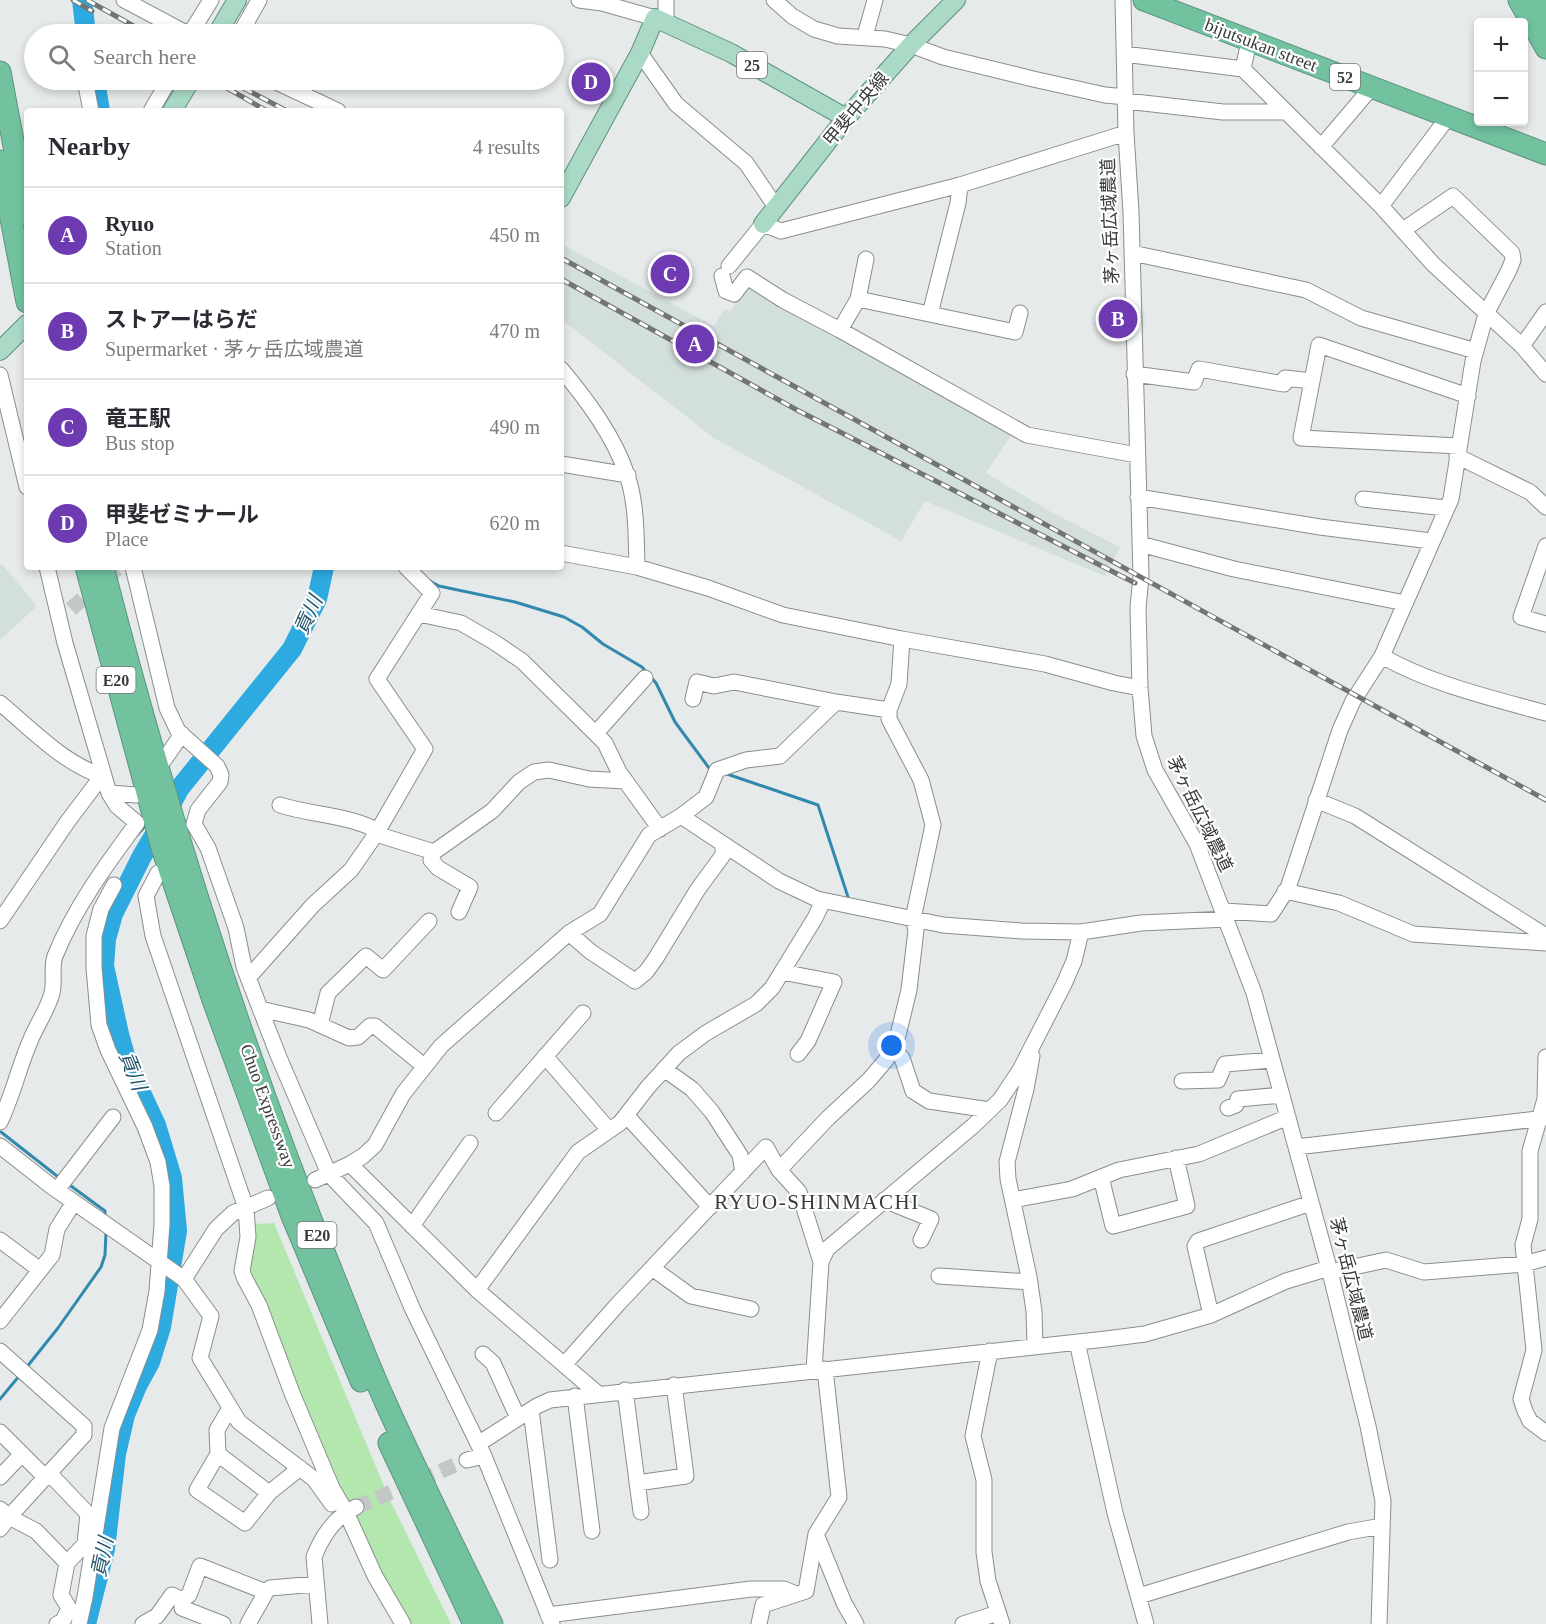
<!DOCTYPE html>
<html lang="en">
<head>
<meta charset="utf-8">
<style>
	:root { --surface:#fff; --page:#f7f7f7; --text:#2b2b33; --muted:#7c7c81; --line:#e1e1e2; --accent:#6e3ab1 }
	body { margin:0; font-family:"Times New Roman","Noto Sans JP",serif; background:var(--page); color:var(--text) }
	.controls { position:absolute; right:18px; top:18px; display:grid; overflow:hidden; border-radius:6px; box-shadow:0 3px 9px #0003 }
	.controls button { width:54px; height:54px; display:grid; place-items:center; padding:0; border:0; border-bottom:2px solid var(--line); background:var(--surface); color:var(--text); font:30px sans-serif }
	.you { position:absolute; left:892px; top:1046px; width:21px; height:21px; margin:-15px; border:4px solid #fff; border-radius:50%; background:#1a73e8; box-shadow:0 0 0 9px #1a73e833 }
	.badge { display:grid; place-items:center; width:39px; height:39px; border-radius:50%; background:var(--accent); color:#fff; font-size:20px; font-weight:700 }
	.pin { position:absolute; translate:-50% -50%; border:3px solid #fff; box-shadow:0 2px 6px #0006 }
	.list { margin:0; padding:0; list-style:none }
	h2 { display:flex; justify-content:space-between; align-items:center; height:78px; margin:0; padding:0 24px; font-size:26px }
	h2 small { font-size:20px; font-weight:400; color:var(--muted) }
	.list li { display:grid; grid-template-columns:39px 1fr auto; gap:18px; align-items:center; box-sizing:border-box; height:96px; padding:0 24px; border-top:2px solid var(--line) }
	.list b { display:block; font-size:22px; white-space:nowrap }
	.list p { margin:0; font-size:20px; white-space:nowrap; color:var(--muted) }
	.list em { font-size:20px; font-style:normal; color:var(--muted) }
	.icon { flex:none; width:33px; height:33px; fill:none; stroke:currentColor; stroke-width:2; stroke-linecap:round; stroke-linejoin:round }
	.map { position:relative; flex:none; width:1546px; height:1624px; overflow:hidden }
	.search { position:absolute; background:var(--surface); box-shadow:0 3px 9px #0003; left:24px; top:24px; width:540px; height:66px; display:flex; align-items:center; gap:15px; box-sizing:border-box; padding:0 21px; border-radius:33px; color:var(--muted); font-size:22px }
	.panel { position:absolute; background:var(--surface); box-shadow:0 3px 9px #0003; left:24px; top:108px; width:540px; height:462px; border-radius:6px }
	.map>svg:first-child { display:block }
	.built { fill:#d3dfdd }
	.green { fill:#b4e7ae }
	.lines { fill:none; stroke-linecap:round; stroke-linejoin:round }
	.stream { stroke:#3189ae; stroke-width:3 }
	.river { stroke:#2daae0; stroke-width:20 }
	.minor-tunnel { stroke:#c4c7c7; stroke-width:15; stroke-dasharray:15 8; stroke-linecap:butt }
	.minor-casing { stroke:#8b8e8e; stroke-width:17 }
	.major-casing { stroke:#5e937d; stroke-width:20 }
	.highway-casing { stroke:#5e937d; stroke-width:23 }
	.minor { stroke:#fff; stroke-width:15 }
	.major { stroke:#aadac6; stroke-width:18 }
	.highway { stroke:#72c2a0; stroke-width:21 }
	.rail-casing { stroke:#737575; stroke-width:5 }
	.rail { stroke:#fff; stroke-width:3; stroke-dasharray:9; stroke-linecap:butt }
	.labels { text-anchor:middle; stroke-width:4.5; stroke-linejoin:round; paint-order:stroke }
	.shield { fill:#fff; stroke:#747676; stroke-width:1.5 }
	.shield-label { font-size:16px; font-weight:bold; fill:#393b3b }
	.street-label { font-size:18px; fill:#393b3b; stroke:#fff }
	.water-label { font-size:20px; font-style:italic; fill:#225269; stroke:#fff }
	.quarter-label { font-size:21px; letter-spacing:1.5px; fill:#393b3b; stroke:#fff }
</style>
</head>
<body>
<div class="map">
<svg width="1546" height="1624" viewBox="0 0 1546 1624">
	<rect width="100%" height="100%" fill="#e7eaea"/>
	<path class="built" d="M561,244L714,326L725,309L730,312L748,281L1012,434L986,473L1051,512L1120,547L1105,576L925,501L901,541L714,438L561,319Z
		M2,564L37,606L0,640V566Z"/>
	<path class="green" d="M274,1223L389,1498L451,1624H408L331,1477L248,1269L255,1224Z"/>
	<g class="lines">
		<path class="stream" d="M428,580L439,586L515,602L564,617L582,627L603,644L642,667L656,683L675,722L709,768L712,769
			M724,773L818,805L848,897
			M173,795L179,789
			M137,835L147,824
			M1,1132L57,1176
			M71,1186L105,1211V1216
			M26,1368L58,1328L101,1267L105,1255L106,1232
			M0,1399L20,1375"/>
		<path class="river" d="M82,0L86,34
			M95,80L100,111
			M86,1624L105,1549L116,1454L125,1415L137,1386L150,1362L161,1327L177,1231L172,1178L156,1125L127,1063L119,1034L104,966L106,939L113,914L142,856L157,831L179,789L292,649L317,599L324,567"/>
		<path class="minor-tunnel" d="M71,609L119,567
			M356,1507L467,1460"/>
		<defs>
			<path id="minor" d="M124,0L188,34
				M579,0L602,3L655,18
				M774,0L792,16L814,29L838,36L885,39L911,45L943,57L1033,79L1105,95L1126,97
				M1123,0L1126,133L1131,212L1141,576L1138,608L1140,688L1144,736L1155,770L1197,844L1254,993L1329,1268L1368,1426L1383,1501L1379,1624
				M666,23V0
				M190,34L211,0
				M240,34L259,0
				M865,36L875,0
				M640,53L676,104L746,163L776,207
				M1124,54L1243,69L1381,206L1433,264L1522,346L1546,374
				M1243,69L1249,41
				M85,80L91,111
				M272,80L338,111
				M1126,101L1223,112H1286
				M151,111L169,80
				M1321,147L1372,87
				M1381,206L1449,116
				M1132,253L1306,290L1361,318L1476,351
				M729,266L763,224L781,231L960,185L1126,133
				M722,276L726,291L734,294L747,277L783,300L840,330L1027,435L1137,455
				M858,299L866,259
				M930,314L958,203L960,185
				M840,330L858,299L1015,332L1020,313
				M1522,346L1546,312
				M561,369C587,400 614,436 627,475C637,504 636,536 637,567
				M1134,374L1194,382L1199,369L1284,384L1285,378L1312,381
				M0,375L27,487
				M1459,446L1301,438L1319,345L1468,396
				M1457,456L1530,492L1546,507
				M561,464L628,475
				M1138,497L1320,527L1431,541
				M1363,499L1446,508
				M1140,544L1234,569L1405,603
				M1546,546L1521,617L1546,624
				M561,553L637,567L708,588L783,615L902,639L1045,664L1114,683L1140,688
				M47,567L65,643L109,793L136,795
				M133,567L167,708L178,731L217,766L221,775L220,782L198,810L194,824L208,848L236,928L244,967L278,1055L329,1174L376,1223L413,1310L484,1456L552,1624
				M419,614L461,623L494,642L522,661L605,743L619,772L660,829
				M1382,656C1428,683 1494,699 1546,713
				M693,699L697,682L714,686L734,682L836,702
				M0,703C31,729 63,763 102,776L68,821L0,921
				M596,733L645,678
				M164,760L182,734
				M1316,800L1355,816L1546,936
				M280,805C311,815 349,815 378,831
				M681,816L779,881L817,899L943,925L1022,931L1081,932L1141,923L1227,919
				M376,834L434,852L492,811L519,782L534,772L549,770L589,779L625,781
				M434,852L431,860L438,868L470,887L459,912
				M158,873L146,896L153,936L246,1208L248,1237L242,1271L245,1279L259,1305L292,1393L332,1488L346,1512L375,1576L403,1624
				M1285,891L1339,903L1413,934L1546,943
				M1224,911L1271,914L1288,888L1340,730L1353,701L1382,656L1451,499L1473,361L1486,314L1509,270L1513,260L1512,253L1453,196L1403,230
				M569,933L591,952L635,981L646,972L656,958L698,889L723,855V845
				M782,972L834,982L808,1041L798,1054
				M248,978L313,905L351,870L376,834L425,749L377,679L432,593L406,567
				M260,1009L309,1020L349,1038L358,1037L370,1026H375L424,1066
				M320,1025L328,993L366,956L383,970L429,921
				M892,1049L902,1058L913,1091L929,1101L990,1110
				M545,1056L609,1130
				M1032,1056L1026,1089L1007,1162L1008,1179L1029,1277L1034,1311L1035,1347
				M1546,1057L1545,1099L1530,1151V1219L1523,1245L1534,1350L1521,1399L1525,1411L1530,1421L1546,1433
				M664,1069L692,1089L712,1112L740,1155L743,1172
				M1182,1081L1218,1080L1225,1064L1272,1060
				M1228,1108L1236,1105L1238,1099L1282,1095
				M496,1113L583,1013
				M626,1115L710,1207
				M0,1122C13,1095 19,1066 31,1039C37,1024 48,1009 52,993C55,981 51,968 55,956C75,907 106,865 137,823L117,806L109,793
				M0,1146L51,1186L184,1279L211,1316L200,1358L239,1422L314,1479L332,1504
				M1296,1147L1546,1118
				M350,1164L477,1290L597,1393
				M779,1170L828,1118L869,1080L886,1060L898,1035L909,990L916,930L913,919L933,825L921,780L889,719V710L899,684L902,639
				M1101,1177L1113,1226L1187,1206L1176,1158
				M315,1180L350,1164L363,1156L375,1145L403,1094L441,1046L569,933L600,914L649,835L681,816L706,797L717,770L746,760L780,756L836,702L889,710
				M57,1190L113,1117
				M884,1200L931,1219L921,1240
				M1013,1200L1072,1189L1119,1170L1199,1154L1288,1117
				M412,1226L470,1143
				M0,1240L40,1270
				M652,1268L691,1296L751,1309
				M1330,1272L1386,1260L1424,1272L1524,1264L1546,1258
				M939,1276L1030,1282
				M184,1279L216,1229L233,1213L268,1198
				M477,1290L578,1152L620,1123L648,1087L679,1053L706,1033L756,1004L772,988L815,918L823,901
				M1211,1315L1195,1246L1198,1241L1311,1203
				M0,1321L52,1255L57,1229L74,1202
				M1077,1342L1115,1513L1146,1624
				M0,1351L84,1426V1435L9,1517L0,1529
				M990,1351L973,1436L984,1480V1552L988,1581L1002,1624
				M483,1354L493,1363L518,1418
				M564,1365L618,1304L766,1147L779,1170L799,1192L821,1262
				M814,1370L821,1262L827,1249L973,1126L1000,1100L1020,1070L1064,984L1074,961L1081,932
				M625,1390L641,1512
				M575,1396L592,1531
				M230,1408L217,1430L218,1454L197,1490L245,1523L269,1493L300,1468
				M531,1410L550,1560
				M0,1432L46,1478
				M478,1444L537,1406L550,1400L1106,1339L1145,1334L1211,1315L1286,1281L1329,1268
				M218,1454L269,1493
				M467,1460L484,1456
				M0,1477L22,1454
				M637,1483L686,1476L674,1385
				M0,1509L9,1517L36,1531L67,1563L85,1544L88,1514L50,1474
				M816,1534L844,1603L856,1624
				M1139,1596L1348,1532L1382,1526
				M548,1615L751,1589H784L796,1594
				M57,1624L63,1621L69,1608L61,1595L67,1563
				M79,1624L85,1597L112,1428L150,1330L157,1291L162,1224V1186L158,1162L145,1127L108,1050L99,1025L94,968V936L101,909L114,885
				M143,1624L157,1616L172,1595L182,1600
				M223,1624L182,1608V1600L189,1595L200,1566L266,1592
				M248,1624L266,1592L270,1588L316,1584
				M320,1624L314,1557C322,1536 336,1516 356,1507
				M759,1624L763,1605L806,1591L816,1534L839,1497L825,1369
				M963,1624L998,1613"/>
			<path id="major" d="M217,34L237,0
				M172,111L189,83
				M561,198L640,53L655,18L731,53L846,118
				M763,224L846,118L911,45L956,0
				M0,351L27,324"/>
			<path id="highway" d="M1144,0L1546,154
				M1519,0L1546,48
				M1536,0L1546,18
				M0,72L27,215
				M0,161L27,302
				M86,567L162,848L213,1000L292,1216L361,1381
				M103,567C166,811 241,1050 337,1284C352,1322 367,1361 384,1399C418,1475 455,1549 492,1624
				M389,1443L474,1624"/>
		</defs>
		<use href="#minor" class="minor-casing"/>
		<use href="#major" class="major-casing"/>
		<use href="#highway" class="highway-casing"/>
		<use href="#minor" class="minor"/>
		<use href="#major" class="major"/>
		<use href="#highway" class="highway"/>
		<defs>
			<path id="rail" d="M73,0L92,11
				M87,0L148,34
				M213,80L267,111
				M228,80L287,111
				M561,258L1546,800
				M561,279L797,410L1135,583"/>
		</defs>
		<use href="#rail" class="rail-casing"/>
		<use href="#rail" class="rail"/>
	</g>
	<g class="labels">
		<g class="shield">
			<rect x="737" y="52" width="30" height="26" rx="4.5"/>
			<rect x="1330" y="64" width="30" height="26" rx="4.5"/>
			<rect x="96.5" y="667" width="39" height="26" rx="4.5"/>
			<rect x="297.5" y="1222" width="39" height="26" rx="4.5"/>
		</g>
		<g class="shield-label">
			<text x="752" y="71">25</text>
			<text x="1345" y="83">52</text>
			<text x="116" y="686">E20</text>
			<text x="317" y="1241">E20</text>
		</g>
		<g class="street-label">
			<text transform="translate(1261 45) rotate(21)" y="6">bijutsukan street</text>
			<text transform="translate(856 109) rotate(-50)" y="6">甲斐中央線</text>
			<text transform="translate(1110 221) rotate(-92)" y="6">茅ヶ岳広域農道</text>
			<text transform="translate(1200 814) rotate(64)" y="6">茅ヶ岳広域農道</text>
			<text transform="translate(268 1106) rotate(70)" y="6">Chuo Expressway</text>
			<text transform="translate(1351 1279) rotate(76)" y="6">茅ヶ岳広域農道</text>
		</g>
		<g class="water-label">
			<text transform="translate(308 615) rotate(-66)" y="7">貢川</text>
			<text transform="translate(133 1071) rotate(68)" y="7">貢川</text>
			<text transform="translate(102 1557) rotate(-78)" y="7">貢川</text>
		</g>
		<g class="quarter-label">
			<text x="817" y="1209">RYUO-SHINMACHI</text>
		</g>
	</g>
</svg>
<div class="controls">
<button>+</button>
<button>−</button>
</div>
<div class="you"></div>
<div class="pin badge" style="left:695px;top:344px">A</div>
<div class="pin badge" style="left:1118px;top:319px">B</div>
<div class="pin badge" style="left:670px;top:274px">C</div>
<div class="pin badge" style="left:591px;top:82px">D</div>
<div class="search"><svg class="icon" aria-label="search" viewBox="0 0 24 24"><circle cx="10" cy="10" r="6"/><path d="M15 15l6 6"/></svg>Search here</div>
<section class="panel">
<h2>Nearby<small>4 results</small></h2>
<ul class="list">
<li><span class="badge">A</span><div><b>Ryuo</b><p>Station</p></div><em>450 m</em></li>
<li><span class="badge">B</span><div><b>ストアーはらだ</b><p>Supermarket · 茅ヶ岳広域農道</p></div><em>470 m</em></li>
<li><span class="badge">C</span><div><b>竜王駅</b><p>Bus stop</p></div><em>490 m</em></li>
<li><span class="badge">D</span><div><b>甲斐ゼミナール</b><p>Place</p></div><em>620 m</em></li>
</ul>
</section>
</div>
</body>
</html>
